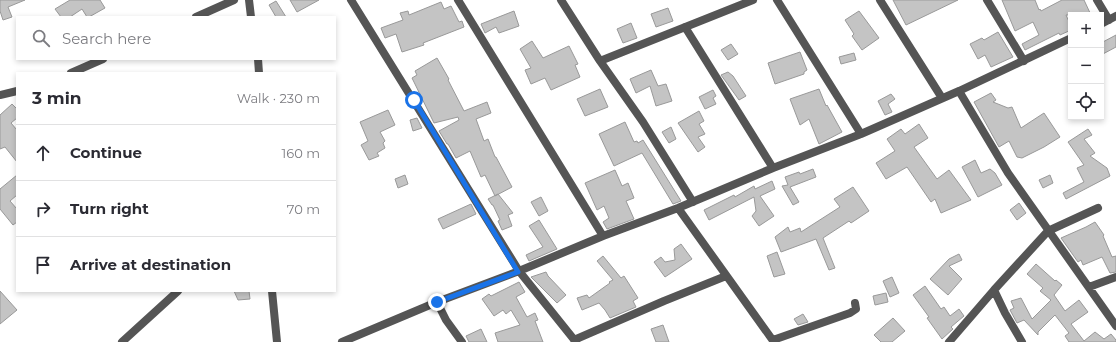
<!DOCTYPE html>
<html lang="en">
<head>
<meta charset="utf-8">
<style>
	:root { --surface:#fff; --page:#f7f7f7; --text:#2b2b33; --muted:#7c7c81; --line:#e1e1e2 }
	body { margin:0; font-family:Montserrat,sans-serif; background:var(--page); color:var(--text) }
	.controls { position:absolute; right:12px; top:12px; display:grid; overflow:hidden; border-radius:0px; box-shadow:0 2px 6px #0003 }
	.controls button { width:36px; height:36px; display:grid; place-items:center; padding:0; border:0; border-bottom:1px solid var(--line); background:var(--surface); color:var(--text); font:20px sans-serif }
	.stop { position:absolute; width:12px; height:12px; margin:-9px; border:3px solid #1a73e8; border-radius:50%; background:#fff }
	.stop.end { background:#1a73e8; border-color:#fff; box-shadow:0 1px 4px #0008 }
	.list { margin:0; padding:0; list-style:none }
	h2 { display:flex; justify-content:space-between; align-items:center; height:52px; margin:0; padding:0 16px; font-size:17px }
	h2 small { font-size:13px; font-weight:400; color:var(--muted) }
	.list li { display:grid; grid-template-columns:26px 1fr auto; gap:12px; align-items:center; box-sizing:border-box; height:56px; padding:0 16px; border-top:1px solid var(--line) }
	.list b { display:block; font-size:15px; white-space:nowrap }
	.list em { font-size:13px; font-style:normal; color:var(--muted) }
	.icon { flex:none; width:22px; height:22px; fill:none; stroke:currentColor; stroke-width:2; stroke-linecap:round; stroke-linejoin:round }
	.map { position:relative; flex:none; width:1116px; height:342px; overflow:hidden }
	.search { position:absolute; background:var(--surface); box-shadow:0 2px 6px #0003; left:16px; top:16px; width:320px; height:44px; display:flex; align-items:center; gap:10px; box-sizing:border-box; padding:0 14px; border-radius:0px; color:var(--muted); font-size:15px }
	.panel { position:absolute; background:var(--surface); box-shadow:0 2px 6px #0003; left:16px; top:72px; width:320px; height:220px; border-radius:0px }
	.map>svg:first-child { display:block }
	.building { fill:#c4c4c4; stroke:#999 }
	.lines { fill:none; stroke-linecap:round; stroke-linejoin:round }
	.street { stroke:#555; stroke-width:8 }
	.route { stroke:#1a73e8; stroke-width:5 }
</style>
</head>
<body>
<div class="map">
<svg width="1116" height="342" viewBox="0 0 1116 342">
	<rect width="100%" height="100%" fill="#fff"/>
	<path class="building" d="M0,0H25L8,7L12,17L3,20L0,11Z
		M70,0H100L105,8L89,17H87L82,9L70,17H61L55,9Z
		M290,0H319L297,12Z
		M893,0H958L906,25Z
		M1002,0H1035L1039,10L1040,9L1041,11L1062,0H1084L1091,15H1066L1071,26V30L1060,35L1059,33L1025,50L1022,44L1039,35L1033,22L1015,31Z
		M276,1L286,17H276L269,5Z
		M441,2L444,9L451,6L459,22L462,21L464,27L423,43L424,45L402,52L396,34L385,38L381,28L403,20L400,13L408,11L409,15Z
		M668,8L673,21L656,27L651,14Z
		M514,11L519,26L499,33L496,27L485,33L481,24Z
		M859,11L879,38L862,50L852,36L854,34L845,20Z
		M631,23L637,38L623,43L617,29Z
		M998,32L1013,57L991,67L985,55L978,59L970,44L982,38L984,40Z
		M1116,35V47L1101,55V43Z
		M532,41L543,58L569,46L578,64L575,65L580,77L551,90L545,78L531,84L525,70L531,68L520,49Z
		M731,44L738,54L728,60L721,50Z
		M800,52L807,70L804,72V74L775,84L768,63Z
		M854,53L856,60L841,64L839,57Z
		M437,58L449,79L448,80L464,111L487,102L491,113L476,119L484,141L488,139L495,157H496L512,187L495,196L485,175L481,177L470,151L456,158L448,144H447L439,131L459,120L458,117L434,123L412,78L417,75L415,71Z
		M651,70L658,86L666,84L672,101L656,106L650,86L636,93L630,79Z
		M728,72L733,76L746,96L739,100L721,75Z
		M600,89L608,107L585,116L577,99Z
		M819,89L826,106L827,105L842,132L819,144L809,119L800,125L790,99Z
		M713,90L716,96L713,98L716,104L705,109L699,97Z
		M991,93L996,100L993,102L1008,108L1012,107L1021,128L1044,113L1060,137L1044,147L1022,158L1017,157L1009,141L999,147L974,102Z
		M891,94L895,99L888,104L892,112L885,115L878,101Z
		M12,104L17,109V118L11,123L17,130V162L5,147L0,149V115Z
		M388,110L395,125L380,132L385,141L383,143L385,148L377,153L379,156L369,160L361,145L368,141L360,122Z
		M699,111L704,121L699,124L705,134L698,137L705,147L698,152L678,123Z
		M417,118L422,128L413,131L410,120Z
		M625,122L634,142L637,141L638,143L643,140L681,201L673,204L642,153L614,166L599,134Z
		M919,124L928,138L914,147L937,179L949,170L971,200L941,213L935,199L931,202L907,167L886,179L876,163L895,151L887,139L901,129L905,134Z
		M671,127L676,139L669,143L662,132Z
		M1088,129L1092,135L1084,139L1095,153L1090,156L1107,168L1110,176L1066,199L1063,193L1084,182L1077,168L1084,165L1068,142Z
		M975,160L981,173L990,169L995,173L1002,185L978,197L962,167Z
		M813,169L816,177L790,187L799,202L793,205L782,186L788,185L785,177L799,172L800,174Z
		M615,170L622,186L628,183L634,198L626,201L634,219L607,229L603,222L609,218L604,206L597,210L585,183Z
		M17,175V195L10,201L17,209V222L13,225L0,209V189Z
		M405,175L408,184L398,188L395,179Z
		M1050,175L1053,183L1043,188L1039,180Z
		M772,181L775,189L760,196L774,216L759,226L752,216L756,211L754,197L709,220L704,210L734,195L735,197L754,186L755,189Z
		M853,187L869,211L851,223L849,221L823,238L835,268L829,270L816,239L781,252L775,237L788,227L790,232L800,228L801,232L840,207L834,199Z
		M498,194L513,213L508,215L512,226L502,230L498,221L500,220L493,205H492L488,199Z
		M541,197L548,211L539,216L531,202Z
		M1019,203L1026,213L1017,220L1010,210Z
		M471,204L476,214L443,229L438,219Z
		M539,220L557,249L529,261L526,255L543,247L529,226Z
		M1095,222L1104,235L1103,236L1112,257L1116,256V272L1110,273L1102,257L1083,265L1081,260L1078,262L1061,238L1086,227Z
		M681,244L692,259L665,277L654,262L661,257L665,262L675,260L674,249Z
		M777,252L785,274L774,277L767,256Z
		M959,254L962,260L949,266L962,279L948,295L930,279L949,259Z
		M603,256L621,278L624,276L638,298L633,301L636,307L610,318L605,310L599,303L582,310L577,298L587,295L589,298L610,283L609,282L613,280L597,261Z
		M1036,264L1055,281L1056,280L1062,285L1054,295L1065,311L1079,300L1088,312L1071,324L1084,341L1095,332L1104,339L1111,334L1116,340V342H1069L1065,336L1069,333L1055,315L1038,332V335L1024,320L1017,323L1010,310L1014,308L1011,301L1021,298L1032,319L1051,300L1040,291L1043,288L1027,274Z
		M546,272L548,276L566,295L557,303L531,277Z
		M892,277L899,293L890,297L883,281Z
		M519,282L525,292L516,297L527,317L535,313L538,320L535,321L543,342H498L495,333L520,325L511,310L506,314L503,310L494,316L482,299L489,294L491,296Z
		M925,286L941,309L944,307L950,316L959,309L964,316L951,327L953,329L942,339L927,318L929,317L913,295Z
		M0,291L17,310L0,324Z
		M234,291H249L250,299L238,300Z
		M886,293L888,302L875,305L873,296Z
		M803,314L808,322L798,325L794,319Z
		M893,318L905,331L892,342H881L874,335Z
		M663,325L669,342H656L651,329Z
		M481,329L487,342H469L466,336Z"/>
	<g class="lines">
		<path class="street" d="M249,0L251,17
			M351,0L519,271L576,342
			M458,0L603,236
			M561,0L600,61L643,122L693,202
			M777,0L861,134
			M880,0L942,98
			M987,0L1024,61
			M1097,0L1109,20
			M196,17L234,0
			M1101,24L1116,16
			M685,27L773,168
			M258,59L259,73
			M600,61L753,0
			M71,73L103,59
			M959,91L1008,173L1116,326
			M0,95L17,91
			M678,208L774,342
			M1089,287L1116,277
			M994,290L1005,313L1022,342
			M272,291L277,342
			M437,302L446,320L462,342
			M574,340L664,301L726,276
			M773,340L850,313L856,309L855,303
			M122,342L178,291
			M342,342L437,302L519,271L603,236L678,208L773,168L861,134L959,91L1071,38
			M949,342L994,290L1048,231L1098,208"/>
	</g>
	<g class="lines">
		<path class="route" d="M414,100L518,272L437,302"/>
	</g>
</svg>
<div class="controls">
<button>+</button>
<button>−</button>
<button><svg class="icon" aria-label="locate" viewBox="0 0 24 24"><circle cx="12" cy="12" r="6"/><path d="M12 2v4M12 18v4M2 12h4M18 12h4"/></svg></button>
</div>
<div class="stop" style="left:414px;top:100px"></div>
<div class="stop end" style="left:437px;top:302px"></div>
<div class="search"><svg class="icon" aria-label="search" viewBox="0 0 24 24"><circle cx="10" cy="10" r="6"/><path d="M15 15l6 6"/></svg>Search here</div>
<section class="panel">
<h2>3 min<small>Walk · 230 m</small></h2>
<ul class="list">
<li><svg class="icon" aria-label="ahead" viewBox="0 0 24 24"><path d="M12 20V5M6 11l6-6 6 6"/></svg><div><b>Continue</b></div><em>160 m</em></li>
<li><svg class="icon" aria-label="right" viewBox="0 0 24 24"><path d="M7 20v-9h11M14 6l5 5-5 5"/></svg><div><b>Turn right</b></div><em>70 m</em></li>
<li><svg class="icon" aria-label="arrive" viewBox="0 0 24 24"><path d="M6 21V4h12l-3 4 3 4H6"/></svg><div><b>Arrive at destination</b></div></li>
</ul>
</section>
</div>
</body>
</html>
